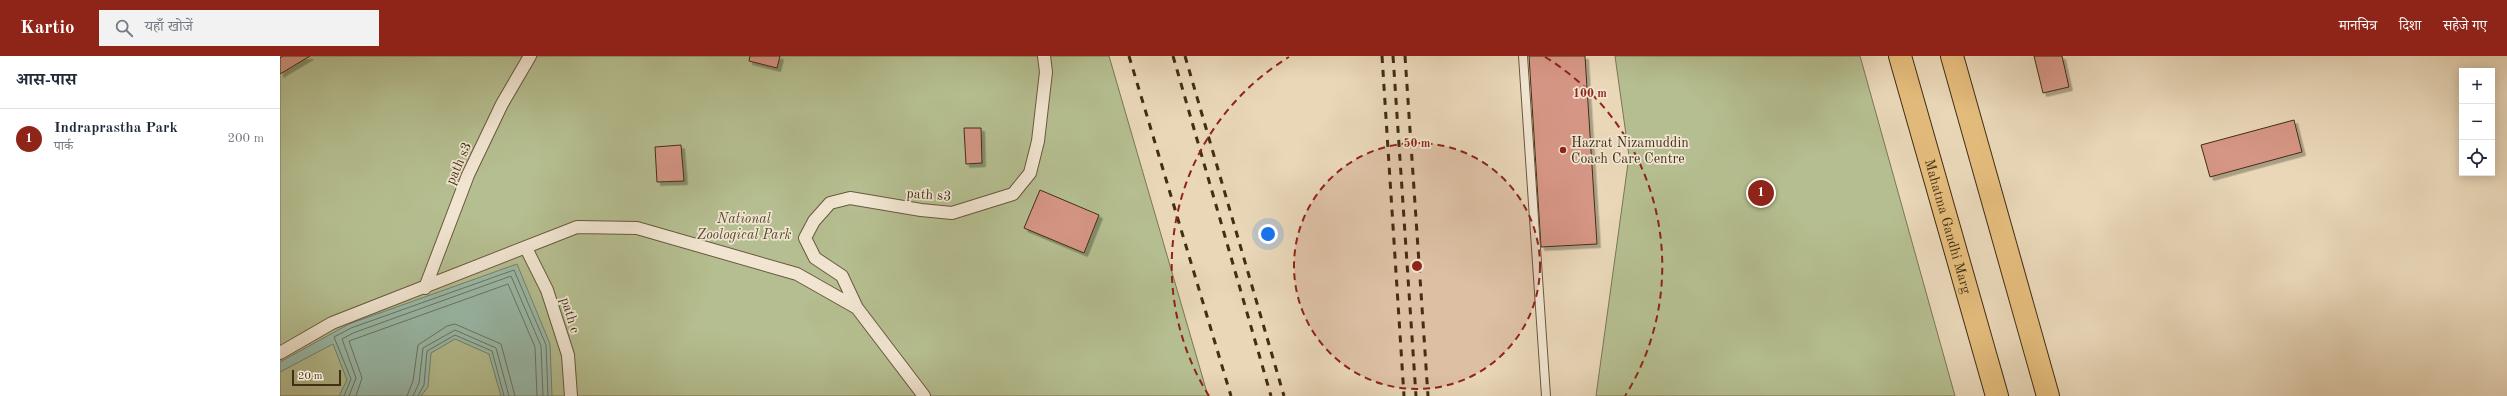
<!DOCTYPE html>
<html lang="hi">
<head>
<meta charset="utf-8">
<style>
	:root { --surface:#fff; --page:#f2f2f3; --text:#1f2937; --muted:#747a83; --line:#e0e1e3; --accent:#8f2418 }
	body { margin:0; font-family:"Old Standard TT","Noto Serif Devanagari",serif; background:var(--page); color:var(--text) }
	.controls { position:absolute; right:12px; top:12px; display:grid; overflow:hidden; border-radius:0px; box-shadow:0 2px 10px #0003 }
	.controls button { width:36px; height:36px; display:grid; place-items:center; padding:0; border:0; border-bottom:1px solid var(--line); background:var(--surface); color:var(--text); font:20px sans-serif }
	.scale { position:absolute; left:12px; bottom:10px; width:49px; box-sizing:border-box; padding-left:4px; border:2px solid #402e15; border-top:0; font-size:11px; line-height:14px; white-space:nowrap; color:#402e15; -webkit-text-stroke:3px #f1e5d1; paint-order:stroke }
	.you { position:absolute; left:988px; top:178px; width:14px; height:14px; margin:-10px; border:3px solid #fff; border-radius:50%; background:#1a73e8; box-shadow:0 0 0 6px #1a73e833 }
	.badge { display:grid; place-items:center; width:26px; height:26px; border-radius:50%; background:var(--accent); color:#fff; font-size:13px; font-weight:700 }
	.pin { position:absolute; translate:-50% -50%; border:2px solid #fff; box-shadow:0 1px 4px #0006 }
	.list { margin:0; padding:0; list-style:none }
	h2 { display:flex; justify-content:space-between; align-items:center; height:52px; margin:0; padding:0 16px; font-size:17px }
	h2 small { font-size:13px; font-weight:400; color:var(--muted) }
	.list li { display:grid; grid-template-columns:26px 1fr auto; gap:12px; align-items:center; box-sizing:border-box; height:60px; padding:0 16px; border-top:1px solid var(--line) }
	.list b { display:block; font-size:15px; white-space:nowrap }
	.list p { margin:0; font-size:13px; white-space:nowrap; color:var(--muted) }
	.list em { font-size:13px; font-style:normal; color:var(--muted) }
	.icon { flex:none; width:22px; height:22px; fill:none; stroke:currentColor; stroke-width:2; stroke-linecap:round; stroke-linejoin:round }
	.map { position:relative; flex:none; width:2227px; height:340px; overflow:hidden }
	header { display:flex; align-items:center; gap:24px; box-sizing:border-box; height:56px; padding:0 20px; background:var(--accent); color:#fff }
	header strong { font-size:19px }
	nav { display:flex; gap:22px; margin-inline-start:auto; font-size:14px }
	.search { width:280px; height:36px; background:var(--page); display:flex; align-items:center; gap:10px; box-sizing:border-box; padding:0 14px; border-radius:0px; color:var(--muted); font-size:15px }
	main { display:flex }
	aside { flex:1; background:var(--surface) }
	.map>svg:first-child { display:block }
	.green { fill:#b5be90; stroke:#7a7652 }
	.water { fill:#99baaa; stroke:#75826e }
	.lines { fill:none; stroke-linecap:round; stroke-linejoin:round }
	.shore { stroke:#6c7460; stroke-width:1 }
	.building { fill:#d69685; stroke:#402e15; filter:url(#shadow) }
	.service-casing { stroke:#6a583e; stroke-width:10 }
	.pedestrian-casing { stroke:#6a583e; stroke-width:14 }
	.trunk-casing { stroke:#402e15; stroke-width:24 }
	.service { stroke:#f1e5d1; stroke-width:8 }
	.pedestrian { stroke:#f1e5d1; stroke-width:12 }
	.trunk { stroke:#e4bc7c; stroke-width:22 }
	.rail { stroke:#402e15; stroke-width:3; stroke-dasharray:7 7; stroke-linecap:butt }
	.ring { fill:none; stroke:#8f2418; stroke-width:2; stroke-dasharray:7 5 }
	.poi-dot { fill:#8f2418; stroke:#f1e5d1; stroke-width:1.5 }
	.labels { text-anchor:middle; stroke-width:3.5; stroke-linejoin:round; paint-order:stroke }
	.poi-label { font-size:14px; fill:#402e15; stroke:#f1e5d1; text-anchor:start }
	.street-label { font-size:14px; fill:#402e15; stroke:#f1e5d1 }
	.park-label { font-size:14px; font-style:italic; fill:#574b2e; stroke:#f1e5d1 }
	.centre { fill:#8f2418; stroke:#f1e5d1; stroke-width:2 }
	.ring-label { font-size:12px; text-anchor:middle; font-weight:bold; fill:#8f2418; stroke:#f1e5d1; stroke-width:3.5; stroke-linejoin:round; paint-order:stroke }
</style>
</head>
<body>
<header>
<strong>Kartio</strong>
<div class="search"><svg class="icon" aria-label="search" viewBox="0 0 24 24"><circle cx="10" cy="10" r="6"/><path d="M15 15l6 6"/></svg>यहाँ खोजें</div>
<nav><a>मानचित्र</a><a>दिशा</a><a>सहेजे गए</a></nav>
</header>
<main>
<aside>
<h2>आस-पास<small></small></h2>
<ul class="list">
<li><span class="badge">1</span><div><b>Indraprastha Park</b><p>पार्क</p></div><em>200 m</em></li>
</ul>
</aside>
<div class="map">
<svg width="2227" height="340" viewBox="0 0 2227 340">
	<defs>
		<filter id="shadow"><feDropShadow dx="3.5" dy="3.5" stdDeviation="0" flood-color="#0004"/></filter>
	</defs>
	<rect width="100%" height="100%" fill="#e9d7b8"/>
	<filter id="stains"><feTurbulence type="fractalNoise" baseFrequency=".005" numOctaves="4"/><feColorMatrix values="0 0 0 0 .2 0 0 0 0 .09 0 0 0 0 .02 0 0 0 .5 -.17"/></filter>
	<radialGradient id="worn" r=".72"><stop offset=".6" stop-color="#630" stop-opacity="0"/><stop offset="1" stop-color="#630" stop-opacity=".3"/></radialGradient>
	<path class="green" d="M0,0H829L928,340H0Z
		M1335,0H1580L1675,340H1316L1349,100Z"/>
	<path class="water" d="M237,208L270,288L272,340H221L209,298L175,283L151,297L148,331L141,340H59L67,324L53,288L0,316V306L69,268Z"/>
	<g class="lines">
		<path class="shore" d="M64,340L71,323L54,281L71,272L234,214L266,289L268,340
			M69,340L76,322L62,283L73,277L231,220L261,290L263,340
			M76,340L82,322L69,285L228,228L255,291L257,340
			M127,340L133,325L138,289L167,270L175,268L221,288L235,340
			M133,340L139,327L143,292L175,274L216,292L229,340
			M138,340L144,329L147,295L175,279L212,295L224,340"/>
	</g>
	<path class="building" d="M3,0H30L0,18V2Z
		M470,0H500L497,12L469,5Z
		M1249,0H1305L1317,188L1261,191Z
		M1754,0H1782L1789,31L1763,37Z
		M2014,64L2022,96L1930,121L1921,89Z
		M684,72H701L702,107L686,108Z
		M401,89L404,125L377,126L375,91Z
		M760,134L819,159L804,197L744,172Z"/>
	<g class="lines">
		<defs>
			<path id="service" d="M1243,0L1266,340"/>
			<path id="pedestrian" d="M246,192L267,234L288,299L291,340
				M145,232L188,119L222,48L250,0
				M577,252L562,220L535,202L525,182L534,165L550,147L570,142L641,154L672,157L733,138L750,117L758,85L766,16L764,0
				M0,297L52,267L297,171L357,172L517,218L577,252L644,340"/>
			<g id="trunk">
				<path id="s1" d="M1620,0L1717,340"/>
				<path d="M1672,0L1768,340"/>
			</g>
		</defs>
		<use href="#service" class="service-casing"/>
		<use href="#pedestrian" class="pedestrian-casing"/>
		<use href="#trunk" class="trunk-casing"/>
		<use href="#service" class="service"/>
		<use href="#pedestrian" class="pedestrian"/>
		<use href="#trunk" class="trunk"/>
		<path class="rail" d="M849,0L951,340
			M893,0L991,340
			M905,0L1004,340
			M1102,0L1124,340
			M1113,0L1136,340
			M1125,0L1148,340"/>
	</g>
	<circle cx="1137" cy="210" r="123" fill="#8f2418" fill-opacity=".12"/>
	<g class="ring">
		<circle cx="1137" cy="210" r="123"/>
		<path d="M929 340A245 245 0 0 1 1009 1M1265 1A245 245 0 0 1 1345 340"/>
	</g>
	<circle class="poi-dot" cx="1283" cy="94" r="4"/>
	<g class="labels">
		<g class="poi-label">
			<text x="1291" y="91">Hazrat Nizamuddin<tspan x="1291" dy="16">Coach Care Centre</tspan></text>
		</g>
		<g class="street-label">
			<text transform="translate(178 107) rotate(-66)" y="5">path s3</text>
			<text transform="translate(649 138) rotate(4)" y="5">path s3</text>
			<text dy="5" stroke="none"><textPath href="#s1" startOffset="177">Mahatma Gandhi Marg</textPath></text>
			<text transform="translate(291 259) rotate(73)" y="5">path c</text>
		</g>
		<g class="park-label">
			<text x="464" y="167">National<tspan x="464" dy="16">Zoological Park</tspan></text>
		</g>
	</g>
	<circle cx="1137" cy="210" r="6" class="centre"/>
	<g class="ring-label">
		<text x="1310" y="41">100 m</text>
		<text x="1137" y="91">50 m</text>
	</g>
	<rect width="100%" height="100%" filter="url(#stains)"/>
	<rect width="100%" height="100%" fill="url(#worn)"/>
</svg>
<div class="controls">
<button>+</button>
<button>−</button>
<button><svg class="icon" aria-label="locate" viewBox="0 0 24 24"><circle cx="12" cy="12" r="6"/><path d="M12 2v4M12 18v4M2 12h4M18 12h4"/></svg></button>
</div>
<div class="scale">20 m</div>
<div class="you"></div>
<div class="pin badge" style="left:1481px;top:137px">1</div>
</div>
</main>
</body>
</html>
